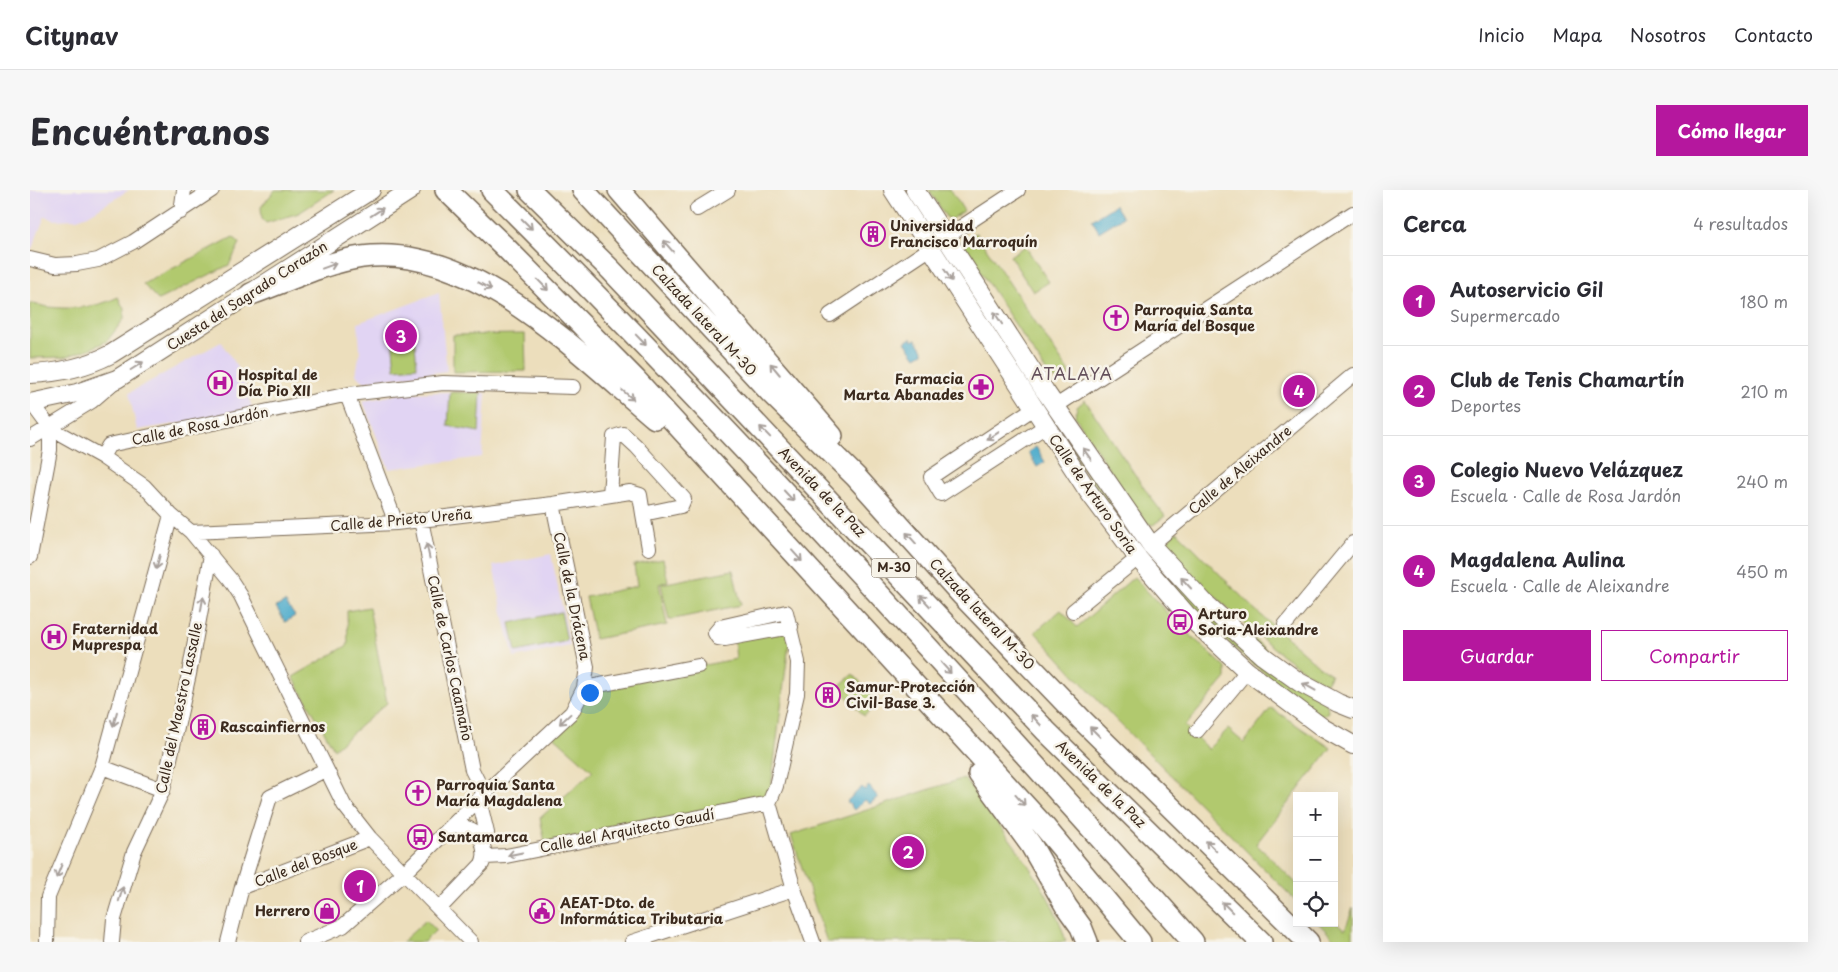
<!DOCTYPE html>
<html lang="es">
<head>
<meta charset="utf-8">
<style>
	:root { --surface:#fff; --page:#f7f7f7; --text:#2b2b33; --muted:#7c7c81; --line:#e1e1e2; --accent:#b5179e }
	body { margin:0; font-family:"Playpen Sans",sans-serif; background:var(--page); color:var(--text) }
	.controls { position:absolute; right:15px; bottom:15px; display:grid; overflow:hidden; border-radius:0px; box-shadow:0 5px 20px #0002 }
	.controls button { width:45px; height:45px; display:grid; place-items:center; padding:0; border:0; border-bottom:1px solid var(--line); background:var(--surface); color:var(--text); font:25px sans-serif }
	.you { position:absolute; left:559px; top:502px; width:18px; height:18px; margin:-12px; border:4px solid #fff; border-radius:50%; background:#1a73e8; box-shadow:0 0 0 8px #1a73e833 }
	.badge { display:grid; place-items:center; width:32px; height:32px; border-radius:50%; background:var(--accent); color:#fff; font-size:16px; font-weight:700 }
	.pin { position:absolute; translate:-50% -50%; border:2px solid #fff; box-shadow:0 1px 5px #0006 }
	.list { margin:0; padding:0; list-style:none }
	h2 { display:flex; justify-content:space-between; align-items:center; height:65px; margin:0; padding:0 20px; font-size:21px }
	h2 small { font-size:16px; font-weight:400; color:var(--muted) }
	.list li { display:grid; grid-template-columns:32px 1fr auto; gap:15px; align-items:center; box-sizing:border-box; height:90px; padding:0 20px; border-top:1px solid var(--line) }
	.list b { display:block; font-size:19px; white-space:nowrap }
	.list p { margin:0; font-size:16px; white-space:nowrap; color:var(--muted) }
	.list em { font-size:16px; font-style:normal; color:var(--muted) }
	.actions { display:flex; gap:10px; padding:15px 20px }
	.actions a { flex:1; padding:11px 0; border:1px solid var(--accent); border-radius:0px; text-align:center; font-size:18px; color:var(--accent) }
	.actions .main { background:var(--accent); color:#fff }
	.icon { flex:none; width:28px; height:28px; fill:none; stroke:currentColor; stroke-width:2; stroke-linecap:round; stroke-linejoin:round }
	.map { position:relative; flex:none; width:1323px; height:752px; overflow:hidden; border-radius:0px }
	header { display:flex; align-items:center; gap:30px; box-sizing:border-box; height:70px; padding:0 25px; background:var(--surface); border-bottom:1px solid var(--line) }
	header strong { font-size:24px }
	nav { display:flex; gap:28px; margin-inline-start:auto; font-size:18px }
	.intro { display:flex; align-items:center; justify-content:space-between; box-sizing:border-box; height:120px; padding:0 30px }
	h1 { margin:0; font-size:35px }
	.button { padding:12px 22px; border-radius:0px; background:var(--accent); color:#fff; font-size:18px; font-weight:700 }
	main { display:flex; gap:30px; padding:0 30px }
	aside { flex:1; background:var(--surface); border-radius:0px; box-shadow:0 5px 20px #0002 }
	.map>svg:first-child { display:block }
	.built { fill:#e1d4f3 }
	.green { fill:#b1c96e; stroke:#767a46 }
	.water { fill:#4daccc; stroke:#446b75 }
	.lines { fill:none; stroke-linecap:round; stroke-linejoin:round }
	.minor-casing { stroke:#796955; stroke-width:16 }
	.major-casing { stroke:#796955; stroke-width:20 }
	.highway-casing { stroke:#796955; stroke-width:24 }
	.minor { stroke:#fff; stroke-width:14 }
	.major { stroke:#fff; stroke-width:18 }
	.highway { stroke:#fff; stroke-width:21 }
	.oneway { stroke:#a79f9a }
	.labels { text-anchor:middle; stroke-width:5; stroke-linejoin:round; paint-order:stroke }
	.shield { fill:#f7f3e8; stroke:#73665b; stroke-width:1 }
	.shield-label { font-size:12px; font-weight:bold; fill:#3b2a1e }
	.poi-label { font-size:14px; font-weight:bold; fill:#3b2a1e; stroke:#f7f3e8; text-anchor:start }
	.street-label { font-size:14px; fill:#3b2a1e; stroke:#f7f3e8 }
	.quarter-label { font-size:16px; letter-spacing:1px; fill:#65515c; stroke:#f7f3e8 }
</style>
</head>
<body>
<header>
<strong>Citynav</strong>
<nav><a>Inicio</a><a>Mapa</a><a>Nosotros</a><a>Contacto</a></nav>
</header>
<div class="intro"><h1>Encuéntranos</h1><a class="button">Cómo llegar</a></div>
<main>
<div class="map">
<svg width="1323" height="752" viewBox="0 0 1323 752">
	<rect width="100%" height="100%" fill="#f7f3e8"/>
	<filter id="ink" filterUnits="userSpaceOnUse"><feTurbulence type="fractalNoise" baseFrequency=".02" numOctaves="2"/><feDisplacementMap in="SourceGraphic" scale="10" xChannelSelector="R" yChannelSelector="G"/><feConvolveMatrix kernelMatrix="1 2 1 2 8 2 1 2 1" color-interpolation-filters="sRGB"/></filter>
	<filter id="wash" filterUnits="userSpaceOnUse"><feTurbulence type="fractalNoise" baseFrequency=".0096" numOctaves="4" result="noise"/><feDisplacementMap in="SourceGraphic" scale="20" xChannelSelector="R" yChannelSelector="G"/><feGaussianBlur stdDeviation="1.12" result="paint"/><feColorMatrix in="noise" values="0 0 0 0 0 0 0 0 0 0 0 0 0 0 0 0 0 1.4 0 .05"/><feComposite in="paint" operator="in"/></filter>
	<g filter="url(#wash)">
		<rect width="100%" height="100%" fill="#ecdebc"/>
		<path class="built" d="M0,0H99L58,25L47,29L24,30L15,26L1,61L0,60Z
			M409,103L417,181L335,192L326,185L330,160L328,133Z
			M191,152L212,184L222,218L175,229L107,240L99,203Z
			M420,202L456,203L452,267L359,279L333,211L375,203Z
			M521,364L540,456L484,468L480,451H479L463,376Z"/>
		<path class="green" d="M245,0H304L269,23L236,33L232,29L231,17Z
			M899,0H921L934,21L921,29L916,27Z
			M946,43L1038,181L1039,186L1030,191L1020,187L934,57L935,50Z
			M203,47L210,53L199,75L128,110L113,94Z
			M995,56L1019,92L1003,102L980,66Z
			M88,107L94,119V129L77,151L62,158L35,167L0,168V113C26,121 63,120 88,107Z
			M384,144L387,177L365,179L362,146Z
			M495,144L496,181L423,182V145Z
			M420,202L451,203L449,242L418,236Z
			M1055,210L1118,304L1135,326L1123,335L1117,333L1086,290L1045,226L1047,217Z
			M1031,235L1079,310L1098,337L1297,514L1298,522L1294,525L1288,524C1219,473 1151,417 1100,348C1074,313 1050,275 1025,239Z
			M1145,342L1149,343L1222,417L1290,477L1301,484L1296,493L1295,494C1252,468 1222,441 1186,407C1169,391 1147,374 1135,354Z
			M633,369L638,391L629,394L637,435L565,449L556,407L607,396L604,375Z
			M703,380L711,415L639,430L631,394Z
			M1104,387L1141,427L1196,478V488L1155,536L1178,559L1198,539L1214,553L1241,518L1301,558L1226,654L1267,694V712L1085,529L1005,442L1031,420L1047,437Z
			M339,417L357,513L304,559L263,487L318,455L317,421Z
			M531,422L537,451L486,462L480,433Z
			M761,437L739,613L516,657L510,628L563,581L520,543L554,498L706,469L704,448Z
			M823,484L849,513L834,526L808,497Z
			M934,588C968,635 1022,696 1036,752H797L761,645Z
			M1323,718V752H1307L1288,733H1304V730L1315,740Z
			M396,730L406,740L394,752H372Z"/>
		<path class="water" d="M1085,15L1093,27L1069,42L1062,30Z
			M881,148L883,151L886,149L893,160V163L886,167L875,152Z
			M1006,257L1015,272L1007,277L998,262Z
			M255,412L265,426L255,432L246,417Z
			M839,596L848,607L840,614L835,610L824,620L817,611L832,597L834,600Z"/>
	</g>
	<g filter="url(#ink)">
		<g class="lines">
			<defs>
				<path id="minor" d="M667,19L698,0
					M151,22L154,0
					M916,47L988,0
					M0,69L25,75L47,74L68,70L103,52L182,0
					M800,125L901,58
					M317,205L366,333
					M0,211L20,238L72,267L114,296L141,325L161,342L200,389L211,406L314,615L340,648L441,752
					M1026,216L1323,23
					M1004,218L901,287L911,304L1016,236
					M0,249L62,211L84,192
					M72,267L79,255L319,204L413,193L543,197
					M613,324L619,358
					M391,330L442,580L454,604
					M161,342L366,333L523,314L600,302L610,305L613,324L651,316L654,309L606,256L593,244L584,247L580,305
					M1121,355L1323,185
					M0,367L20,260V238
					M1043,421L1108,368
					M1255,435L1323,353
					M761,437L695,449L688,448L685,443L690,437L756,422L768,472L767,504L746,596L739,613L764,699L783,752
					M554,498L668,476
					M1167,541L1217,481
					M72,577L133,600
					M452,648L457,643L451,618L454,604
					M455,667L476,666L739,613
					M212,697L340,648
					M410,718L452,674C455,667 455,663 453,655C450,639 438,638 423,635
					M17,752L18,707L72,577L141,325
					M82,752L84,729L104,662L133,600L159,484L181,365
					M198,752L212,697L240,607L295,580
					M275,752L313,736L375,682L454,604L542,522L554,498L557,477L523,314
					M602,752L764,699"/>
				<path id="major" d="M863,0L1058,301L1108,368L1157,425L1217,481L1293,538L1323,555
					M885,0L1015,201L1121,355L1174,412L1233,466L1269,492L1308,513L1323,519
					M0,184C29,183 56,177 81,164L341,0
					M0,213L47,203L87,189L381,0"/>
				<path id="highway" d="M416,0L477,59L606,190L1012,634L1110,752
					M462,0C705,242 935,496 1163,752
					M500,0L581,80L1016,541L1231,752
					M553,0L742,204L826,287L932,405L1052,530L1278,752
					M589,0L802,246
					M221,104C255,92 296,72 332,67C442,52 548,163 625,228
					M949,584L1001,655L1036,716L1051,737L1057,752"/>
			</defs>
			<use href="#minor" class="minor-casing"/>
			<use href="#major" class="major-casing"/>
			<use href="#highway" class="highway-casing"/>
			<use href="#minor" class="minor"/>
			<use href="#major" class="major"/>
			<use href="#highway" class="highway"/>
		</g>
		<defs><path id="oneway-shaft" d="M-6 0H5M1.5-3L5.5 0L1.5 3" fill="none" stroke-width="1.6" stroke-linecap="round" stroke-linejoin="round" transform="scale(1.25)"/></defs>
		<g class="oneway">
			<use href="#oneway-shaft" transform="translate(347 22) rotate(-33)"/>
			<use href="#oneway-shaft" transform="translate(497 34) rotate(45)"/>
			<use href="#oneway-shaft" transform="translate(638 56) rotate(-131)"/>
			<use href="#oneway-shaft" transform="translate(299 76) rotate(-20)"/>
			<use href="#oneway-shaft" transform="translate(918 85) rotate(57)"/>
			<use href="#oneway-shaft" transform="translate(513 95) rotate(46)"/>
			<use href="#oneway-shaft" transform="translate(455 96) rotate(29)"/>
			<use href="#oneway-shaft" transform="translate(968 128) rotate(-123)"/>
			<use href="#oneway-shaft" transform="translate(611 150) rotate(46)"/>
			<use href="#oneway-shaft" transform="translate(107 176) rotate(-32)"/>
			<use href="#oneway-shaft" transform="translate(745 179) rotate(-130)"/>
			<use href="#oneway-shaft" transform="translate(598 205) rotate(40)"/>
			<use href="#oneway-shaft" transform="translate(735 242) rotate(-134)"/>
			<use href="#oneway-shaft" transform="translate(963 246) rotate(147)"/>
			<use href="#oneway-shaft" transform="translate(1057 264) rotate(-125)"/>
			<use href="#oneway-shaft" transform="translate(759 306) rotate(47)"/>
			<use href="#oneway-shaft" transform="translate(881 348) rotate(-132)"/>
			<use href="#oneway-shaft" transform="translate(398 361) rotate(-102)"/>
			<use href="#oneway-shaft" transform="translate(767 366) rotate(48)"/>
			<use href="#oneway-shaft" transform="translate(128 372) rotate(105)"/>
			<use href="#oneway-shaft" transform="translate(1156 393) rotate(-133)"/>
			<use href="#oneway-shaft" transform="translate(895 411) rotate(-133)"/>
			<use href="#oneway-shaft" transform="translate(172 414) rotate(-80)"/>
			<use href="#oneway-shaft" transform="translate(916 478) rotate(48)"/>
			<use href="#oneway-shaft" transform="translate(1279 497) rotate(-151)"/>
			<use href="#oneway-shaft" transform="translate(85 529) rotate(105)"/>
			<use href="#oneway-shaft" transform="translate(535 529) rotate(137)"/>
			<use href="#oneway-shaft" transform="translate(1006 530) rotate(-133)"/>
			<use href="#oneway-shaft" transform="translate(1065 542) rotate(-135)"/>
			<use href="#oneway-shaft" transform="translate(990 610) rotate(48)"/>
			<use href="#oneway-shaft" transform="translate(1181 656) rotate(-135)"/>
			<use href="#oneway-shaft" transform="translate(485 664) rotate(169)"/>
			<use href="#oneway-shaft" transform="translate(29 681) rotate(112)"/>
			<use href="#oneway-shaft" transform="translate(91 704) rotate(-73)"/>
			<use href="#oneway-shaft" transform="translate(1197 717) rotate(-135)"/>
		</g>
	</g>
	<defs>
		<symbol id="building-ring" viewBox="-11 -11 22 22"><circle r="9.5" fill="#f7f3e8" stroke="#b5179e" stroke-width="1.5"/><path d="M-4-6H4V6H1V3H-1V6H-4ZM-2.5-4.3h1.7v1.8h-1.7ZM.8-4.3h1.7v1.8H.8ZM-2.5-1h1.7V.8h-1.7ZM.8-1h1.7V.8H.8Z" fill="#b5179e"/></symbol>
		<symbol id="church-ring" viewBox="-11 -11 22 22"><circle r="9.5" fill="#f7f3e8" stroke="#b5179e" stroke-width="1.5"/><path d="M-1.2-6h2.4v3.5h3.3v2.4h-3.3V6h-2.4V-.1h-3.3v-2.4h3.3Z" fill="#b5179e"/></symbol>
		<symbol id="hospital-ring" viewBox="-11 -11 22 22"><circle r="9.5" fill="#f7f3e8" stroke="#b5179e" stroke-width="1.5"/><path d="M-5-5h3v3.5h4V-5h3V5h-3V1.5h-4V5h-3Z" fill="#b5179e"/></symbol>
		<symbol id="pharmacy-ring" viewBox="-11 -11 22 22"><circle r="9.5" fill="#f7f3e8" stroke="#b5179e" stroke-width="1.5"/><path d="M-2-6h4v4h4v4h-4v4h-4v-4h-4v-4h4Z" fill="#b5179e"/></symbol>
		<symbol id="bus-ring" viewBox="-11 -11 22 22"><circle r="9.5" fill="#f7f3e8" stroke="#b5179e" stroke-width="1.5"/><path d="M-5-6H5V4H4V6H2V4H-2V6H-4V4H-5ZM-3.5-4V0h7V-4ZM-3.5 1.2v1.5H-2V1.2ZM2 1.2v1.5H3.5V1.2Z" fill="#b5179e"/></symbol>
		<symbol id="shop-ring" viewBox="-11 -11 22 22"><circle r="9.5" fill="#f7f3e8" stroke="#b5179e" stroke-width="1.5"/><path d="M-5-2.5h2.3a2.7 3.5 0 0 1 5.4 0H5L5.5 6h-11ZM-1.5-2.5h3a1.5 2.3 0 0 0-3 0Z" fill="#b5179e"/></symbol>
		<symbol id="civic-ring" viewBox="-11 -11 22 22"><circle r="9.5" fill="#f7f3e8" stroke="#b5179e" stroke-width="1.5"/><path d="M-.6-6.5H3V-4.5H.6V-3L4-1V1h2V6H-6V1h2V-1L-.6-3ZM-1.2 2.5V6h2.4V2.5Z" fill="#b5179e"/></symbol>
	</defs>
	<g fill-rule="evenodd">
		<use href="#building-ring" x="829" y="30" width="28" height="28"/>
		<use href="#church-ring" x="1072" y="114" width="28" height="28"/>
		<use href="#hospital-ring" x="176" y="179" width="28" height="28"/>
		<use href="#pharmacy-ring" x="937" y="183" width="28" height="28"/>
		<use href="#bus-ring" x="1136" y="418" width="28" height="28"/>
		<use href="#hospital-ring" x="10" y="433" width="28" height="28"/>
		<use href="#building-ring" x="784" y="491" width="28" height="28"/>
		<use href="#building-ring" x="159" y="523" width="28" height="28"/>
		<use href="#church-ring" x="374" y="589" width="28" height="28"/>
		<use href="#bus-ring" x="376" y="633" width="28" height="28"/>
		<use href="#shop-ring" x="283" y="707" width="28" height="28"/>
		<use href="#civic-ring" x="498" y="707" width="28" height="28"/>
	</g>
	<g class="labels">
		<rect class="shield" x="841.5" y="368.5" width="45" height="19" rx="4"/>
		<g class="shield-label">
			<text x="864" y="382">M-30</text>
		</g>
		<g class="poi-label">
			<text x="860" y="41">Universidad<tspan x="860" dy="16">Francisco Marroquín</tspan></text>
			<text x="1104" y="125">Parroquia Santa<tspan x="1104" dy="16">María del Bosque</tspan></text>
			<text x="208" y="190">Hospital de<tspan x="208" dy="16">Día Pio XII</tspan></text>
			<text x="934" y="194" text-anchor="end">Farmacia<tspan x="934" dy="16">Marta Abanades</tspan></text>
			<text x="1168" y="429">Arturo<tspan x="1168" dy="16">Soria-Aleixandre</tspan></text>
			<text x="42" y="444">Fraternidad<tspan x="42" dy="16">Muprespa</tspan></text>
			<text x="816" y="502">Samur-Protección<tspan x="816" dy="16">Civil-Base 3.</tspan></text>
			<text x="190" y="542">Rascainfiernos</text>
			<text x="406" y="600">Parroquia Santa<tspan x="406" dy="16">María Magdalena</tspan></text>
			<text x="408" y="652">Santamarca</text>
			<text x="530" y="718">AEAT-Dto. de<tspan x="530" dy="16">Informática Tributaria</tspan></text>
			<text x="280" y="726" text-anchor="end">Herrero</text>
		</g>
		<g class="street-label">
			<text transform="translate(217 106) rotate(-33)" y="5">Cuesta del Sagrado Corazón</text>
			<text transform="translate(674 130) rotate(47)" y="5">Calzada lateral M-30</text>
			<text transform="translate(170 236) rotate(-12)" y="5">Calle de Rosa Jardón</text>
			<text transform="translate(1210 280) rotate(-40)" y="5">Calle de Aleixandre</text>
			<text transform="translate(792 302) rotate(46)" y="5">Avenida de la Paz</text>
			<text transform="translate(1063 304) rotate(55)" y="5">Calle de Arturo Soria</text>
			<text transform="translate(371 330) rotate(-5)" y="5">Calle de Prieto Ureña</text>
			<text transform="translate(542 406) rotate(78)" y="5">Calle de la Drácena</text>
			<text transform="translate(952 424) rotate(47)" y="5">Calzada lateral M-30</text>
			<text transform="translate(420 468) rotate(78)" y="5">Calle de Carlos Caamaño</text>
			<text transform="translate(149 518) rotate(-78)" y="5">Calle del Maestro Lassalle</text>
			<text transform="translate(1071 594) rotate(44)" y="5">Avenida de la Paz</text>
			<text transform="translate(597 641) rotate(-11)" y="5">Calle del Arquitecto Gaudí</text>
			<text transform="translate(276 673) rotate(-21)" y="5">Calle del Bosque</text>
		</g>
		<g class="quarter-label">
			<text x="1042" y="190">ATALAYA</text>
		</g>
	</g>
</svg>
<div class="controls">
<button>+</button>
<button>−</button>
<button><svg class="icon" aria-label="locate" viewBox="0 0 24 24"><circle cx="12" cy="12" r="6"/><path d="M12 2v4M12 18v4M2 12h4M18 12h4"/></svg></button>
</div>
<div class="you"></div>
<div class="pin badge" style="left:330px;top:696px">1</div>
<div class="pin badge" style="left:878px;top:662px">2</div>
<div class="pin badge" style="left:371px;top:146px">3</div>
<div class="pin badge" style="left:1269px;top:201px">4</div>
</div>
<aside>
<h2>Cerca<small>4 resultados</small></h2>
<ul class="list">
<li><span class="badge">1</span><div><b>Autoservicio Gil</b><p>Supermercado</p></div><em>180 m</em></li>
<li><span class="badge">2</span><div><b>Club de Tenis Chamartín</b><p>Deportes</p></div><em>210 m</em></li>
<li><span class="badge">3</span><div><b>Colegio Nuevo Velázquez</b><p>Escuela · Calle de Rosa Jardón</p></div><em>240 m</em></li>
<li><span class="badge">4</span><div><b>Magdalena Aulina</b><p>Escuela · Calle de Aleixandre</p></div><em>450 m</em></li>
</ul>
<div class="actions"><a class="main">Guardar</a><a>Compartir</a></div>
</aside>
</main>
</body>
</html>
